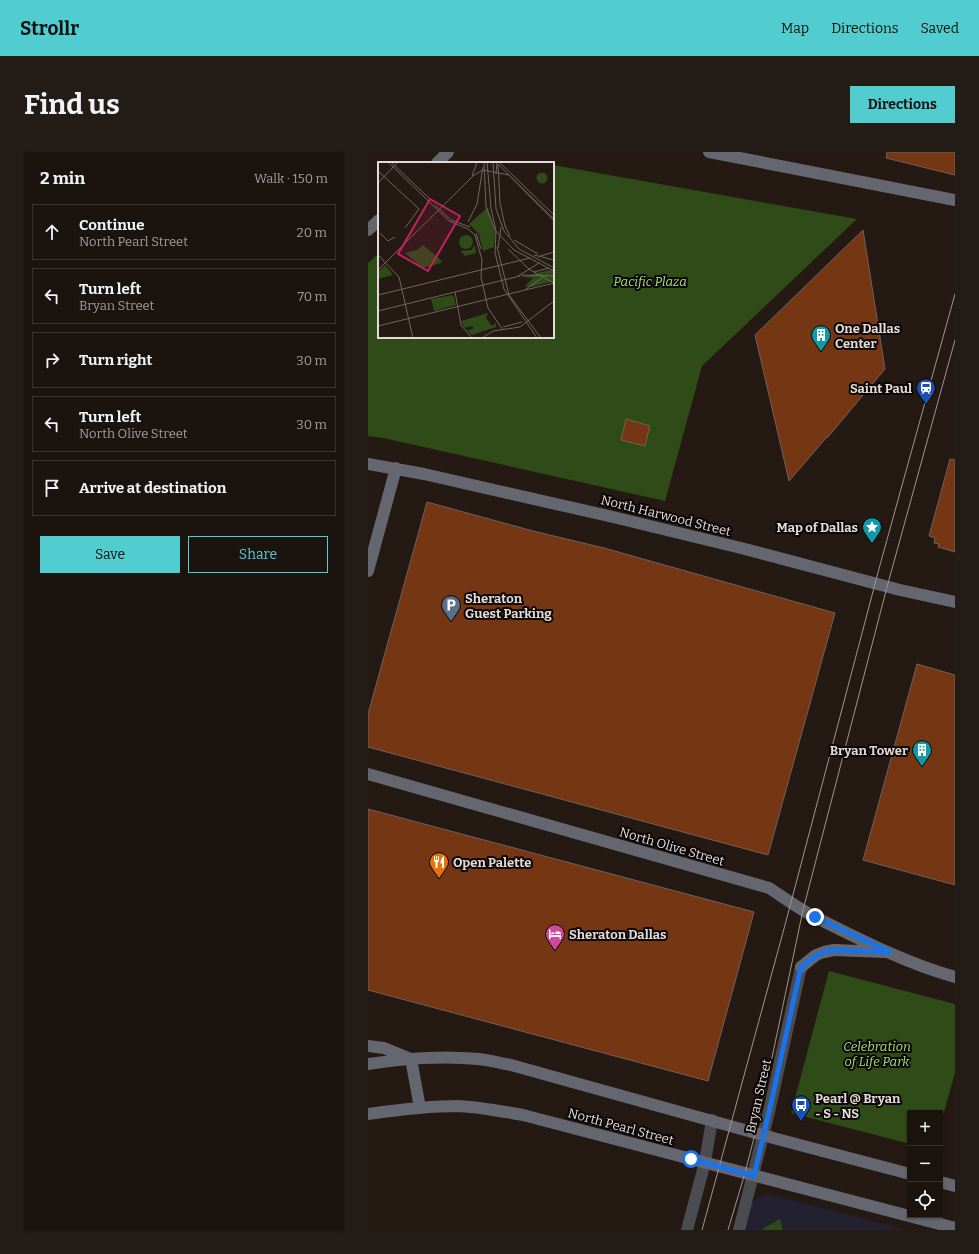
<!DOCTYPE html>
<html lang="en">
<head>
<meta charset="utf-8">
<style>
	:root { --surface:#1b130e; --page:#241c17; --text:#f1f3f6; --muted:#a09e9e; --line:#39322e; --accent:#52cdcf }
	body { margin:0; font-family:Bitter,serif; background:var(--page); color:var(--text) }
	.controls { position:absolute; right:12px; bottom:12px; display:grid; overflow:hidden; border-radius:0px; box-shadow:0 1px 3px #0004 }
	.controls button { width:36px; height:36px; display:grid; place-items:center; padding:0; border:0; border-bottom:1px solid var(--line); background:var(--surface); color:var(--text); font:20px sans-serif }
	.stop { position:absolute; width:12px; height:12px; margin:-9px; border:3px solid #1a73e8; border-radius:50%; background:#fff }
	.stop.end { background:#1a73e8; border-color:#fff; box-shadow:0 1px 4px #0008 }
	.list { margin:0; padding:0; list-style:none }
	h2 { display:flex; justify-content:space-between; align-items:center; height:52px; margin:0; padding:0 16px; font-size:17px }
	h2 small { font-size:13px; font-weight:400; color:var(--muted) }
	.list li { display:grid; grid-template-columns:26px 1fr auto; gap:12px; align-items:center; box-sizing:border-box; height:56px; margin:0 8px 8px; padding:0 8px; border:1px solid var(--line); border-radius:0px }
	.list b { display:block; font-size:15px; white-space:nowrap }
	.list p { margin:0; font-size:13px; white-space:nowrap; color:var(--muted) }
	.list em { font-size:13px; font-style:normal; color:var(--muted) }
	.actions { display:flex; gap:8px; padding:12px 16px }
	.actions a { flex:1; padding:9px 0; border:1px solid var(--accent); border-radius:0px; text-align:center; font-size:14px; color:var(--accent) }
	.actions .main { background:var(--accent); color:#111 }
	.icon { flex:none; width:22px; height:22px; fill:none; stroke:currentColor; stroke-width:2; stroke-linecap:round; stroke-linejoin:round }
	.map { position:relative; flex:none; width:587px; height:1078px; overflow:hidden; border-radius:0px }
	header { display:flex; align-items:center; gap:24px; box-sizing:border-box; height:56px; padding:0 20px; background:var(--accent); color:#111 }
	header strong { font-size:19px }
	nav { display:flex; gap:22px; margin-inline-start:auto; font-size:14px }
	.intro { display:flex; align-items:center; justify-content:space-between; box-sizing:border-box; height:96px; padding:0 24px }
	h1 { margin:0; font-size:28px }
	.button { padding:10px 18px; border-radius:0px; background:var(--accent); color:#111; font-size:14px; font-weight:700 }
	main { display:flex; gap:24px; padding:0 24px }
	aside { flex:1; background:var(--surface); border-radius:0px; box-shadow:0 1px 3px #0004 }
	.map>svg:first-child { display:block }
	.commercial { fill:#232030 }
	.green { fill:#2f4b17 }
	.building { fill:#753613; stroke:#70625b }
	.lines { fill:none; stroke-linecap:round; stroke-linejoin:round }
	.street { stroke:#4b4c52; stroke-width:12 }
	.secondary { stroke:#656770; stroke-width:12 }
	.tram { stroke:#9f9691; stroke-width:1 }
	.route { stroke:#1a73e8; stroke-width:5 }
	.labels { text-anchor:middle; stroke-width:4; stroke-linejoin:round; paint-order:stroke }
	.park-label { font-size:13px; font-style:italic; fill:#a3e072; stroke:#0a0504 }
	.poi-label { font-size:13px; font-weight:bold; fill:#e3dbd7; stroke:#0a0504; text-anchor:start }
	.street-label { font-size:13px; fill:#e3dbd7; stroke:#0a0504 }
	.inset-road { fill:none; stroke:#706761; stroke-width:1 }
	.view { fill:#c42261; fill-opacity:0.15; stroke:#c42261; stroke-width:2 }
	.inset-edge { fill:none; stroke:#e3dbd7; stroke-width:2 }
</style>
</head>
<body>
<header>
<strong>Strollr</strong>
<nav><a>Map</a><a>Directions</a><a>Saved</a></nav>
</header>
<div class="intro"><h1>Find us</h1><a class="button">Directions</a></div>
<main>
<aside>
<h2>2 min<small>Walk · 150 m</small></h2>
<ul class="list">
<li><svg class="icon" aria-label="ahead" viewBox="0 0 24 24"><path d="M12 20V5M6 11l6-6 6 6"/></svg><div><b>Continue</b><p>North Pearl Street</p></div><em>20 m</em></li>
<li><svg class="icon" aria-label="left" viewBox="0 0 24 24"><path d="M17 20v-9H6M10 6l-5 5 5 5"/></svg><div><b>Turn left</b><p>Bryan Street</p></div><em>70 m</em></li>
<li><svg class="icon" aria-label="right" viewBox="0 0 24 24"><path d="M7 20v-9h11M14 6l5 5-5 5"/></svg><div><b>Turn right</b></div><em>30 m</em></li>
<li><svg class="icon" aria-label="left" viewBox="0 0 24 24"><path d="M17 20v-9H6M10 6l-5 5 5 5"/></svg><div><b>Turn left</b><p>North Olive Street</p></div><em>30 m</em></li>
<li><svg class="icon" aria-label="arrive" viewBox="0 0 24 24"><path d="M6 21V4h12l-3 4 3 4H6"/></svg><div><b>Arrive at destination</b></div></li>
</ul>
<div class="actions"><a class="main">Save</a><a>Share</a></div>
</aside>
<div class="map">
<svg width="587" height="1078" viewBox="0 0 587 1078">
	<rect width="100%" height="100%" fill="#241913"/>
	<path class="commercial" d="M402,1042L417,1046L539,1078H376L384,1051L389,1046Z"/>
	<path class="green" d="M185,13L489,67L334,214L297,349L15,286L0,284V111L11,101V185H185Z
		M461,819L587,852V921L572,974V961H542V992L423,961Z
		M412,1067L415,1078H394L398,1075Z"/>
	<path class="building" d="M519,0H587V23L518,6Z
		M495,78L517,217L460,285H459L421,329L387,183Z
		M258,267L282,274L277,294L253,288Z
		M582,307L587,308V400L570,395L571,392L566,391L567,386L561,384Z
		M59,350L165,379L236,396L467,461L400,703L0,595V562Z
		M549,512L587,523V733L495,708Z
		M0,657L386,760L340,929L0,838Z"/>
	<g class="lines">
		<path class="street" d="M319,1078L337,1010L344,968
			M371,1078L401,960L433,815"/>
		<path class="secondary" d="M341,0L587,48
			M69,11L80,0
			M0,78L11,68
			M0,312L56,322L245,365L377,397L532,438L587,450
			M0,419L28,316
			M0,622L401,736C415,745 430,756 445,764C489,786 539,812 587,825
			M433,815L448,803L456,800L466,798L517,800
			M0,894L16,896L43,907L52,956
			M0,912C36,907 73,903 110,907C121,908 132,911 143,913L409,987L542,1022
			M0,962C29,958 59,954 89,954C111,955 133,959 155,963L587,1076
			M572,1030L587,1034"/>
		<path class="tram" d="M334,1078L417,773L512,413L587,142
			M360,1078L377,1021L393,958L435,758L519,435L587,188"/>
	</g>
	<g class="lines">
		<path class="route" d="M323,1007L386,1024L401,960L433,815L448,804L456,800L466,798L522,800L447,765"/>
	</g>
	<defs>
		<symbol id="building-pin" viewBox="-11 -11 22 30"><path d="M0 17L-7.5 6A9.5 9.5 0 1 1 7.5 6Z" fill="#0f9aa8" stroke="#0a0504"/><path d="M-4-6H4V6H1V3H-1V6H-4ZM-2.5-4.3h1.7v1.8h-1.7ZM.8-4.3h1.7v1.8H.8ZM-2.5-1h1.7V.8h-1.7ZM.8-1h1.7V.8H.8Z" fill="#fff"/></symbol>
		<symbol id="station-pin" viewBox="-11 -11 22 30"><path d="M0 17L-7.5 6A9.5 9.5 0 1 1 7.5 6Z" fill="#1a4fb4" stroke="#0a0504"/><path d="M-3-6H3Q5-6 5-4V2Q5 4 3 4L4.5 6H3L1.5 4h-3L-3 6H-4.5L-3 4Q-5 4-5 2V-4Q-5-6-3-6ZM-3.5-4v3h7v-3ZM-3.5 1v1.5H-2V1ZM2 1v1.5H3.5V1Z" fill="#fff"/></symbol>
		<symbol id="sight-pin" viewBox="-11 -11 22 30"><path d="M0 17L-7.5 6A9.5 9.5 0 1 1 7.5 6Z" fill="#0f9aa8" stroke="#0a0504"/><path d="M0-6L1.8-2.2L6-1.7L2.9 1.2L3.7 5.4L0 3.3L-3.7 5.4L-2.9 1.2L-6-1.7L-1.8-2.2Z" fill="#fff"/></symbol>
		<symbol id="parking-pin" viewBox="-11 -11 22 30"><path d="M0 17L-7.5 6A9.5 9.5 0 1 1 7.5 6Z" fill="#5c6f8a" stroke="#0a0504"/><path d="M-3.5-5.5H1a3.5 3.5 0 0 1 0 7H-1V5.5H-3.5ZM-1-3.4V-.6H.8a1.4 1.4 0 0 0 0-2.8Z" fill="#fff"/></symbol>
		<symbol id="restaurant-pin" viewBox="-11 -11 22 30"><path d="M0 17L-7.5 6A9.5 9.5 0 1 1 7.5 6Z" fill="#e8710a" stroke="#0a0504"/><path d="M-5-6h1v4h1v-4h1v4h1v-4h1v5L-1.5 .5V6h-2V.5L-5-1ZM5-6V6H3V1.5H1.5Q1.5-4 5-6Z" fill="#fff"/></symbol>
		<symbol id="hotel-pin" viewBox="-11 -11 22 30"><path d="M0 17L-7.5 6A9.5 9.5 0 1 1 7.5 6Z" fill="#d1479c" stroke="#0a0504"/><path d="M-6-4.5h1.5V1H6V5H4.5V3h-9V5H-6ZM-4 0a1.8 1.8 0 1 1 3.6 0ZM.5 0V-2.5h3Q6-2.5 6 0Z" fill="#fff"/></symbol>
		<symbol id="bus-pin" viewBox="-11 -11 22 30"><path d="M0 17L-7.5 6A9.5 9.5 0 1 1 7.5 6Z" fill="#1a4fb4" stroke="#0a0504"/><path d="M-5-6H5V4H4V6H2V4H-2V6H-4V4H-5ZM-3.5-4V0h7V-4ZM-3.5 1.2v1.5H-2V1.2ZM2 1.2v1.5H3.5V1.2Z" fill="#fff"/></symbol>
	</defs>
	<g fill-rule="evenodd">
		<use href="#building-pin" x="442" y="172" width="22" height="30"/>
		<use href="#station-pin" x="547" y="225" width="22" height="30"/>
		<use href="#sight-pin" x="493" y="364" width="22" height="30"/>
		<use href="#parking-pin" x="72" y="442" width="22" height="30"/>
		<use href="#building-pin" x="543" y="587" width="22" height="30"/>
		<use href="#restaurant-pin" x="60" y="699" width="22" height="30"/>
		<use href="#hotel-pin" x="176" y="771" width="22" height="30"/>
		<use href="#bus-pin" x="422" y="942" width="22" height="30"/>
	</g>
	<g class="labels">
		<g class="park-label">
			<text x="282" y="134">Pacific Plaza</text>
			<text x="509" y="899">Celebration<tspan x="509" dy="15">of Life Park</tspan></text>
		</g>
		<g class="poi-label">
			<text x="467" y="181">One Dallas<tspan x="467" dy="15">Center</tspan></text>
			<text x="544" y="241" text-anchor="end">Saint Paul</text>
			<text x="490" y="380" text-anchor="end">Map of Dallas</text>
			<text x="97" y="451">Sheraton<tspan x="97" dy="15">Guest Parking</tspan></text>
			<text x="540" y="603" text-anchor="end">Bryan Tower</text>
			<text x="85" y="715">Open Palette</text>
			<text x="201" y="787">Sheraton Dallas</text>
			<text x="447" y="951">Pearl @ Bryan<tspan x="447" dy="15">- S - NS</tspan></text>
		</g>
		<g class="street-label">
			<text transform="translate(298 363) rotate(14)" y="5">North Harwood Street</text>
			<text transform="translate(304 694) rotate(16)" y="5">North Olive Street</text>
			<text transform="translate(390 944) rotate(-77)" y="5">Bryan Street</text>
			<text transform="translate(253 974) rotate(15)" y="5">North Pearl Street</text>
		</g>
	</g>
	<g transform="translate(10 10)">
		<rect width="176" height="176" fill="#241913"/>
		<path d="M158.5 16a5.5 5.5 0 1 1 11 0a5.5 5.5 0 1 1-11 0ZM110,45L117,71L116,85L105,89L101,72L91,62ZM81 80a7 7 0 1 1 14 0a7 7 0 1 1-14 0ZM45,83L64,99L63,101L45,106L27,91L39,88ZM97,83L98,91L87,94L82,89L93,88ZM7,103L15,113L0,117V110ZM176,107V119L153,125L147,124L155,116L142,115ZM75,133L78,143L56,149L53,137ZM110,151L108,156L114,164L118,161V165L94,173L89,168L95,167V164L87,166L85,163L83,159Z" fill="#2f4b17"/>
		<path class="inset-road" d="M10,0L71,59L90,67L97,73L104,98L103,115L110,146L125,168M106,0L108,45L117,68L136,88L176,109M109,0L113,46L118,69L117,91L126,127L159,176M115,0L118,47L126,69L141,87L176,106M14,1L53,38M122,1L176,53M120,2L122,41L127,64L132,74M120,2L176,59M0,9L41,47L27,66M118,12L119,0M94,14L99,0M0,21L20,0M57,43L73,58L92,65M90,60L99,42L105,5M2,71L10,79L17,75M98,71L103,87M136,78L160,92M119,85L131,133L163,176M120,86L123,65M130,87L152,108L176,121M0,93L21,115L35,176M156,93L176,98M162,94L176,90M0,108L96,13L105,8L131,13L176,57M156,110L171,106M143,113L176,114M140,114L161,101M148,127L164,116M77,130L83,163L94,176M0,133L152,96M0,149L142,114M0,164L176,121M125,165L144,160M104,176L115,169L142,165L176,139"/>
		<path class="view" d="M52,37L82,54L50,109L20,92Z"/>
		<rect width="176" height="176" class="inset-edge"/>
	</g>
</svg>
<div class="controls">
<button>+</button>
<button>−</button>
<button><svg class="icon" aria-label="locate" viewBox="0 0 24 24"><circle cx="12" cy="12" r="6"/><path d="M12 2v4M12 18v4M2 12h4M18 12h4"/></svg></button>
</div>
<div class="stop" style="left:323px;top:1007px"></div>
<div class="stop end" style="left:447px;top:765px"></div>
</div>
</main>
</body>
</html>
